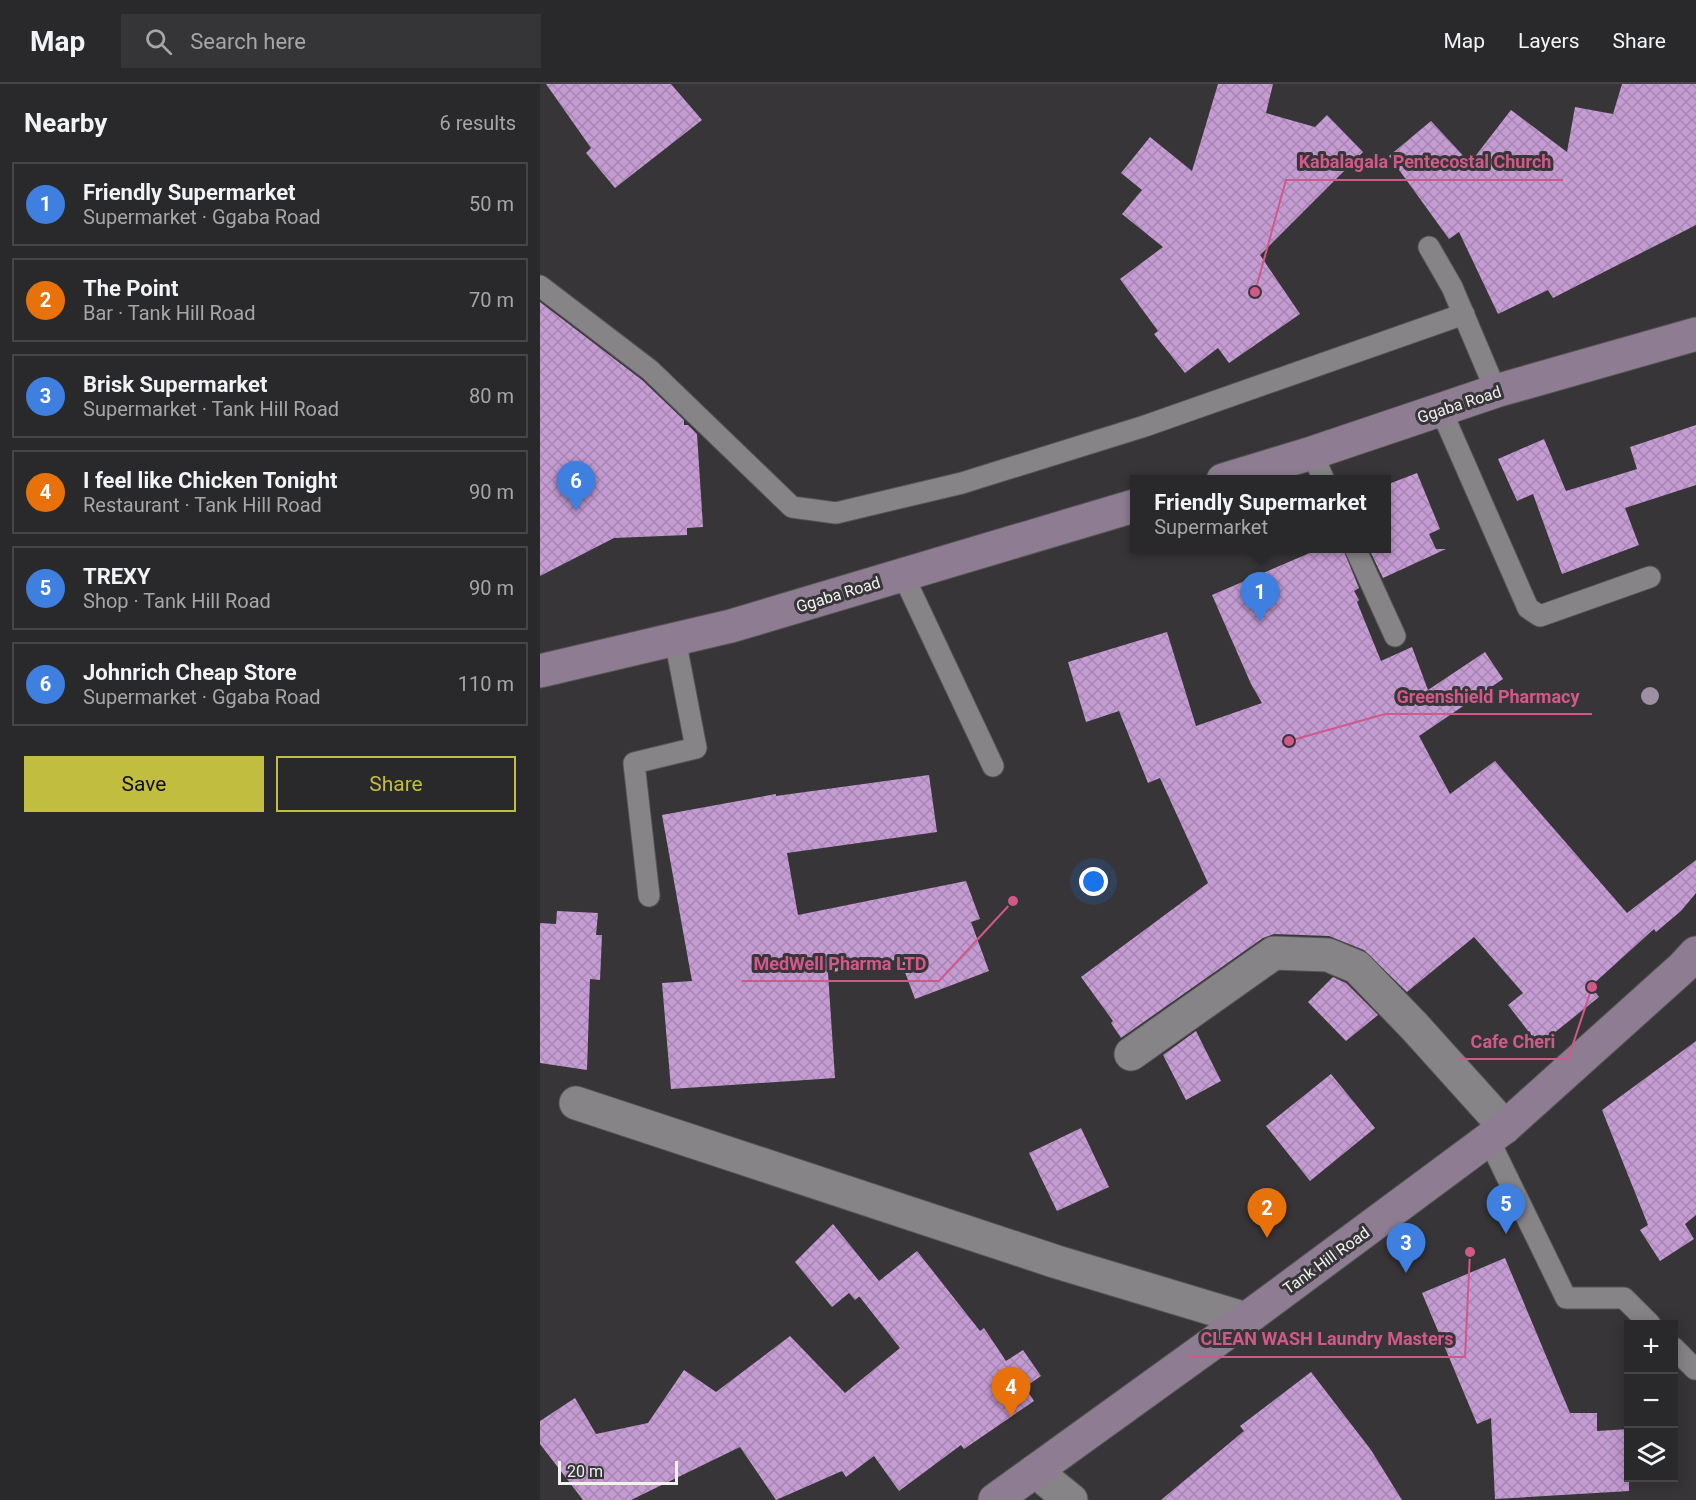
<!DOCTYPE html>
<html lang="en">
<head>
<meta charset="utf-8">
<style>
	:root { --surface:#29282a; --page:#353436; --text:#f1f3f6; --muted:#a5a6a8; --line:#454447; --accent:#c1bd3f }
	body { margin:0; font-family:Roboto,sans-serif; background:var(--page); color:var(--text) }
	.controls { position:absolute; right:18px; bottom:18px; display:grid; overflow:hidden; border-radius:0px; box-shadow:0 3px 15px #0003 }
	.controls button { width:54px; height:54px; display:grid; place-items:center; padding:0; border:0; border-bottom:2px solid var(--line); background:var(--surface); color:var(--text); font:30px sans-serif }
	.scale { position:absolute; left:18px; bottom:15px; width:120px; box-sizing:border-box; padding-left:6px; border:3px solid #f3f2f3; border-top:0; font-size:16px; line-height:21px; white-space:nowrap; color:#f3f2f3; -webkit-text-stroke:4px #373538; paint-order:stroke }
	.you { position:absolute; left:554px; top:798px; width:21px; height:21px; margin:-15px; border:4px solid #fff; border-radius:50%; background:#1a73e8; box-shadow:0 0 0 9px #1a73e833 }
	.badge { display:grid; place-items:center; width:39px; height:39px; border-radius:50%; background:var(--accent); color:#fff; font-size:20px; font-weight:700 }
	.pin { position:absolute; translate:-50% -50px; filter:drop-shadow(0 2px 3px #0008) }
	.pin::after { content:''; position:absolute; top:32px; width:21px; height:18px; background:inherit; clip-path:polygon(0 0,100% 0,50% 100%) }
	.popup { position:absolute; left:590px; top:391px; width:261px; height:78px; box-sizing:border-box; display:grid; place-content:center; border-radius:0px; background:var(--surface); filter:drop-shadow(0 2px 4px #0005); font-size:20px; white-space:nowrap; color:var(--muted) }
	.popup b { font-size:22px; color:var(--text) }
	.popup::after { content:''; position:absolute; left:50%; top:100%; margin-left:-12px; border:12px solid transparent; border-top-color:var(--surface) }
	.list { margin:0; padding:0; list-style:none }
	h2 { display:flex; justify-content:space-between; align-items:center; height:78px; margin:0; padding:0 24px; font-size:26px }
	h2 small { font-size:20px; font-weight:400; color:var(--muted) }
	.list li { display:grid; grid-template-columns:39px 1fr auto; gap:18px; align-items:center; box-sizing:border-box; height:84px; margin:0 12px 12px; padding:0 12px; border:2px solid var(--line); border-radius:0px }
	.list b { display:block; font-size:22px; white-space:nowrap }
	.list p { margin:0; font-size:20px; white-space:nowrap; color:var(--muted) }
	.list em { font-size:20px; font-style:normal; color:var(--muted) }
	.actions { display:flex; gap:12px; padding:18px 24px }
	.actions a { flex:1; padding:14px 0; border:2px solid var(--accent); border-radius:0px; text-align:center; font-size:21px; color:var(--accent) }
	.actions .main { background:var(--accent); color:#111 }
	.icon { flex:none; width:33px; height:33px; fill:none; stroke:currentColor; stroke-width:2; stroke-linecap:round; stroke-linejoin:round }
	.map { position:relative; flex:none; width:1156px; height:1416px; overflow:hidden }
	header { display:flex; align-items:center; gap:36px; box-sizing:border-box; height:84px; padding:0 30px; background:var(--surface); border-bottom:2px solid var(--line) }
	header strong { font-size:28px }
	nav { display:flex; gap:33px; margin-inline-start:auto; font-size:21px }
	.search { width:420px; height:54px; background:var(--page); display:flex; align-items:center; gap:15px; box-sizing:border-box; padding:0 21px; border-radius:0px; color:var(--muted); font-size:22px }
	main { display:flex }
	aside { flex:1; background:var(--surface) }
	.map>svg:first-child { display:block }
	.building { fill:url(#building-cross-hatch) }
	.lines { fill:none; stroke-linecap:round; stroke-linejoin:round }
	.lane-casing { stroke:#565456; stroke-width:23 }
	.street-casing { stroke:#565456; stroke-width:35 }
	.secondary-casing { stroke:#565456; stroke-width:35 }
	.lane { stroke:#878487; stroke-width:21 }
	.street { stroke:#878487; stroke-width:33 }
	.secondary { stroke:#8e7d92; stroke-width:33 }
	.tree { fill:#9d90a2 }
	.labels { text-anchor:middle; stroke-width:6; stroke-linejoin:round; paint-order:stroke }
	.street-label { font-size:16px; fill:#f3f2f3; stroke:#373538 }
	.leader { fill:none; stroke:#d15989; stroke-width:2 }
	.callout-dot { fill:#d15989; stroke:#373538; stroke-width:2 }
	.callout-label { font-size:18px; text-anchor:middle; font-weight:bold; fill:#d15989; stroke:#373538; stroke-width:6; stroke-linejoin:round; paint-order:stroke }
</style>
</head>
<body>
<header>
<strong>Map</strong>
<div class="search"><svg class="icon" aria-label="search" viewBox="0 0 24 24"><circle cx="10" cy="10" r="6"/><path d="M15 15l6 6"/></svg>Search here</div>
<nav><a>Map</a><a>Layers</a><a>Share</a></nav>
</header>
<main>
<aside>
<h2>Nearby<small>6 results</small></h2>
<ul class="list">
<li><span class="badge" style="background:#3f7fe0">1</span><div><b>Friendly Supermarket</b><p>Supermarket · Ggaba Road</p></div><em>50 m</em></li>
<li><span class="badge" style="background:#e8710a">2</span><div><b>The Point</b><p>Bar · Tank Hill Road</p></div><em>70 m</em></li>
<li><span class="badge" style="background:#3f7fe0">3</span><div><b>Brisk Supermarket</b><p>Supermarket · Tank Hill Road</p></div><em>80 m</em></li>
<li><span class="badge" style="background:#e8710a">4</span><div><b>I feel like Chicken Tonight</b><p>Restaurant · Tank Hill Road</p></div><em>90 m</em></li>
<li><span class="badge" style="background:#3f7fe0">5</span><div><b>TREXY</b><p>Shop · Tank Hill Road</p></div><em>90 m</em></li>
<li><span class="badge" style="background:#3f7fe0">6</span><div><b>Johnrich Cheap Store</b><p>Supermarket · Ggaba Road</p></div><em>110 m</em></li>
</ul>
<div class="actions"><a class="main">Save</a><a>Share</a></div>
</aside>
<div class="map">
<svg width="1156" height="1416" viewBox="0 0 1156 1416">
	<defs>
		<pattern id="building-cross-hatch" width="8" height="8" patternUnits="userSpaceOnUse" patternTransform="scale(1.5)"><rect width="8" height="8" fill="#c59bd3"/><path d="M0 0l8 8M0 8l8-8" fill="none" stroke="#a686b0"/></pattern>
	</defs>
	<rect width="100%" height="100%" fill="#373538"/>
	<path class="building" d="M6,0H131L162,36L75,104L46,69L51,64Z
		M678,0H733L726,29L775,43L787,31L823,68L720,171L760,230L689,279L678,264L645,289L614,250L618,247L580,195L623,163L582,130L602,106L581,89L610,53L652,87Z
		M1082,0H1156V141L1013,214L1008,206L958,230L919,148L909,155L849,72L891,37L930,79L971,26L1027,68L1035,23L1073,30Z
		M0,218L102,296L144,336V341H148L157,350L163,443L147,444V451L74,454L0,492Z
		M1156,341V401L1085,424L1099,461L1022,490L993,410L977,417L958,375L1004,355L1026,407L1097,385L1090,363Z
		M877,389L900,445L889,450L896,465H906L843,494L829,465H846V401Z
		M779,465H803L819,504L814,507L819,516L817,518L841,577L872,563L888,606L945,568L963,595L879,652L910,710L955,677L1087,829L1156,776V809L1141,827L1116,848L1114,845L1051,902L1059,913L999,961L968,921L983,909L934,853L867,908L824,866L789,852L734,850L723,854L581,954L571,939L573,937L541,893L668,799L620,694L608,699L579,627L546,638L528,578L627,548L656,642L722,619L711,600L672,511Z
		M389,691L397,748L247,769L258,831L426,797L440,835L431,838L449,887L375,915L360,875L288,889L295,994L131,1005L122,899L152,897L122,731L236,710V712Z
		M17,827L58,829L56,851H62L60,896L50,895L47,986L0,979V839L16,840Z
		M793,893L806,899L838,931L806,957L768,918Z
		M656,947L681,997L646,1016L623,971Z
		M1156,957V1131L1145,1140L1154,1155L1120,1177L1100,1146L1108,1141L1062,1026Z
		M791,990L835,1044L770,1097L726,1042Z
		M541,1044L569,1103L517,1127L489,1069Z
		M293,1140L339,1197L377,1167L440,1247L444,1244L466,1277L483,1266L501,1292L485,1303L494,1317L424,1365L421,1361L359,1407L334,1372L306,1393L302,1387L236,1416L200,1363L91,1416H43L0,1360V1337L35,1314L56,1350L108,1339L144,1286L176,1308L250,1252L305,1309L360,1264L319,1212L327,1206L315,1216L309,1209L292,1223L255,1178Z
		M965,1174L1030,1329H1057V1347L1089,1345V1407L955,1415L951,1334L937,1340L882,1209Z
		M771,1288L831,1366L862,1416H621L704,1347L700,1342Z"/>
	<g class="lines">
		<defs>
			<path id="lane" d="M889,163L912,203L956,307
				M0,202L110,286L252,423L296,429L422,399L605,342L924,230
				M901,326L988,524L1000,532L1110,493
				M772,369L784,396
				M815,464L855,552
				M363,491L453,682
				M109,812L94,679L156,664L135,555
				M949,1056L1026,1214H1084L1110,1240
				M1134,1264L1155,1285"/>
			<path id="street" d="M591,970L734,869L788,871L817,883L874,942L965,1043
				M36,1019L517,1178L706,1235
				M495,1387L531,1416"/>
			<path id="secondary" d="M683,396L772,369L956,307L1156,250
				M0,587L191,542L594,422
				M455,1416L706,1235L965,1043L1143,883L1156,869"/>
		</defs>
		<use href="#lane" class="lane-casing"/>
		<use href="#street" class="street-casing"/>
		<use href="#secondary" class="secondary-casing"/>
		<use href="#lane" class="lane"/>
		<use href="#street" class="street"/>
		<use href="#secondary" class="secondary"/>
	</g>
	<circle class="tree" cx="1110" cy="612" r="9"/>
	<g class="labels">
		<g class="street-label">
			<text transform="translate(919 320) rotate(-18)" y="6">Ggaba Road</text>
			<text transform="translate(298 510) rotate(-17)" y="6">Ggaba Road</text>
			<text transform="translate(786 1176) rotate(-36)" y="6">Tank Hill Road</text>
		</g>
	</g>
	<path class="leader" d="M715 208L746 96H1023M749 657L845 630H1052M473 817L399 897H202M1052 903L1028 975H919M930 1168L925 1273H648"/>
	<g class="callout-dot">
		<circle cx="715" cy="208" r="6"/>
		<circle cx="749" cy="657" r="6"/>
		<circle cx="473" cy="817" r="6"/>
		<circle cx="1052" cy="903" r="6"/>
		<circle cx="930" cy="1168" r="6"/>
	</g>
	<g class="callout-label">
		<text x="885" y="84">Kabalagala Pentecostal Church</text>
		<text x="948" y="619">Greenshield Pharmacy</text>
		<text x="300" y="886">MedWell Pharma LTD</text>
		<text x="973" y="964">Cafe Cheri</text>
		<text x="787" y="1261">CLEAN WASH Laundry Masters</text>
	</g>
</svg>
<div class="controls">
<button>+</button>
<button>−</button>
<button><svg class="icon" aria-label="layers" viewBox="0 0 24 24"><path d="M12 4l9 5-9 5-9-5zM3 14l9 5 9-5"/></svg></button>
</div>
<div class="scale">20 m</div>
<div class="you"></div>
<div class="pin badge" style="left:720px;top:538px;background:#3f7fe0">1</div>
<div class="popup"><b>Friendly Supermarket</b>Supermarket</div>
<div class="pin badge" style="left:727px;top:1154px;background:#e8710a">2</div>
<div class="pin badge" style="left:866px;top:1189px;background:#3f7fe0">3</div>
<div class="pin badge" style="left:471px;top:1333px;background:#e8710a">4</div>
<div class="pin badge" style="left:966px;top:1150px;background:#3f7fe0">5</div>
<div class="pin badge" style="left:36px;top:427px;background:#3f7fe0">6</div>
</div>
</main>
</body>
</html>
